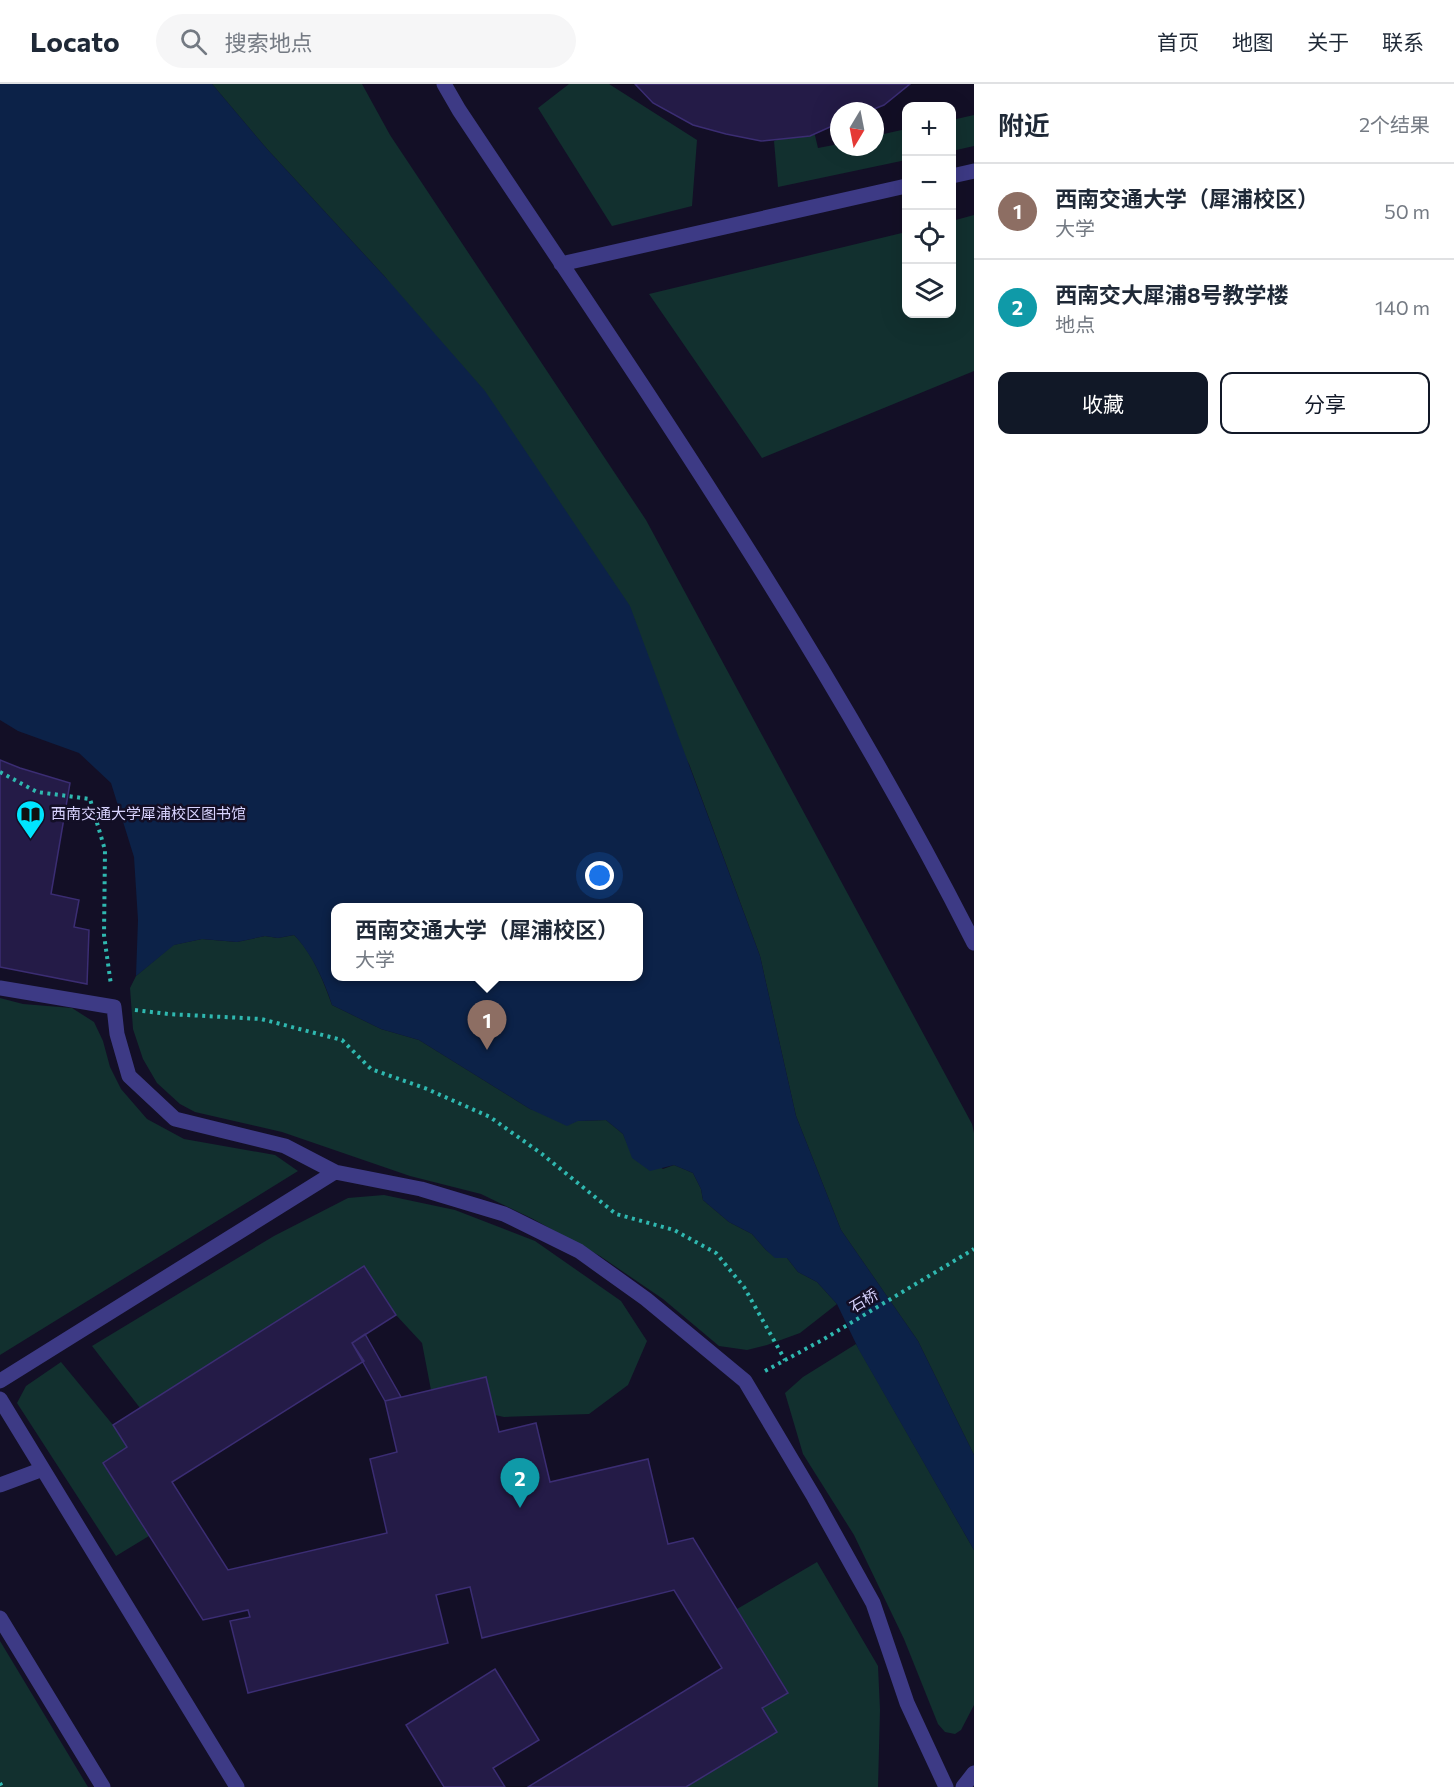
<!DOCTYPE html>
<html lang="zh">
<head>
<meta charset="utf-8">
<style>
	:root { --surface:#fff; --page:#f6f6f7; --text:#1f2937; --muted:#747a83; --line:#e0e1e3; --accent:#111827 }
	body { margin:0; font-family:Commissioner,"Noto Sans SC",sans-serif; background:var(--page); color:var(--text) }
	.controls { position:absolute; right:18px; top:18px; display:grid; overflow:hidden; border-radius:12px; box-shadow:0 6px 24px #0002 }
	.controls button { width:54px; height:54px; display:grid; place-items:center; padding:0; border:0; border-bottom:2px solid var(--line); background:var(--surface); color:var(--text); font:30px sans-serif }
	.compass { position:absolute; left:830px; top:18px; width:54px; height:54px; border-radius:50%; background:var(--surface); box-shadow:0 6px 24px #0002; rotate:190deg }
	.you { position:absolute; left:600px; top:792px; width:21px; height:21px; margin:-15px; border:4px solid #fff; border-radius:50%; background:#1a73e8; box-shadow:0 0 0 9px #1a73e833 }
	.badge { display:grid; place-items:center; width:39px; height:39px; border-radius:50%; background:var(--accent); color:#fff; font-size:20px; font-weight:700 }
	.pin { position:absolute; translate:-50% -50px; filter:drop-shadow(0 2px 3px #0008) }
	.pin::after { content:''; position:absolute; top:32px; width:21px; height:18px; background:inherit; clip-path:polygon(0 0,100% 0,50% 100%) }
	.popup { position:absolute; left:331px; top:819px; width:312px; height:78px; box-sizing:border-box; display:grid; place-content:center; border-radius:12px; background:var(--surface); filter:drop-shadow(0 2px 4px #0005); font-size:20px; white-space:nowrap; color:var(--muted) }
	.popup b { font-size:22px; color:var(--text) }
	.popup::after { content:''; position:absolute; left:50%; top:100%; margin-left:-12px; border:12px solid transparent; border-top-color:var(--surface) }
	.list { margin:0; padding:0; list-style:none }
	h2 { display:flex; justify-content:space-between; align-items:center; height:78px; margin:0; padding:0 24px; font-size:26px }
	h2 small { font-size:20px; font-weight:400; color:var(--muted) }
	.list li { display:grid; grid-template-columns:39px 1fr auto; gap:18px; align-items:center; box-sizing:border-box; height:96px; padding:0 24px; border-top:2px solid var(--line) }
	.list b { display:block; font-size:22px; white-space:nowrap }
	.list p { margin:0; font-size:20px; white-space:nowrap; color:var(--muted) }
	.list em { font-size:20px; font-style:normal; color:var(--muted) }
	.actions { display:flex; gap:12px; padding:18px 24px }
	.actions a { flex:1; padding:14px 0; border:2px solid var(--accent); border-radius:12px; text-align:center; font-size:21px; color:var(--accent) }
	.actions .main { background:var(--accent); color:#fff }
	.icon { flex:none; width:33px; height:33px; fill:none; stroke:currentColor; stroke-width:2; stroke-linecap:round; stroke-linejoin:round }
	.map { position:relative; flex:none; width:974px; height:1703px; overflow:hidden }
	header { display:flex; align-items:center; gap:36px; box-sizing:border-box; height:84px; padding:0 30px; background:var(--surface); border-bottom:2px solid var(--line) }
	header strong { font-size:28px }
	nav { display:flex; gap:33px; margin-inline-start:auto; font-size:21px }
	.search { width:420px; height:54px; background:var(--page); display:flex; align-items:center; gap:15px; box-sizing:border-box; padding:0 21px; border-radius:33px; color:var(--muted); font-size:22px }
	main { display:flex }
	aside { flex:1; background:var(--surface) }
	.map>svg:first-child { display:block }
	.green { fill:#12302f }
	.water { fill:#0c2248; fill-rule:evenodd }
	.building { fill:#241b47; stroke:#3b2d73; stroke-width:1.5 }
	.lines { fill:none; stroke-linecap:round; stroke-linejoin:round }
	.path { stroke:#2fb8b0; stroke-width:4; stroke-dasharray:3 4.5; stroke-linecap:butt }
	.minor { stroke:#3d3a85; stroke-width:15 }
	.labels { text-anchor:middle; stroke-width:5; stroke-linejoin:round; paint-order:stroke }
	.poi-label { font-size:15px; fill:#d9d4ff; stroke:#130f26; text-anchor:start }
	.street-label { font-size:15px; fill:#d9d4ff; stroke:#130f26 }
</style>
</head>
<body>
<header>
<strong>Locato</strong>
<div class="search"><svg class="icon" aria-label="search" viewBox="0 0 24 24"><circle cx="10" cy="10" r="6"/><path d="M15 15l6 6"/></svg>搜索地点</div>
<nav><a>首页</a><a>地图</a><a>关于</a><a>联系</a></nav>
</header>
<main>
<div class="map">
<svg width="974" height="1703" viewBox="0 0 974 1703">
	<rect width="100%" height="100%" fill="#130f26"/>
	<path class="green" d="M212,0H362L390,51L646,436L972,1040L974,1049V1371L918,1257L841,1146L796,1032L760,872L689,680L386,194L267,65Z
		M569,0H609L697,56L692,122L612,142L538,24Z
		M974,31V62L952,67V36Z
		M813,43L818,64L839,60V63H875V52L906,45V76L778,103L774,57Z
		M974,131V287L762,374L649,210L906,148V230H952V137Z
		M294,851C312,868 324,898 332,921L381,945L419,956L530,1025L578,1037L606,1036L623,1050L628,1061L663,1085L674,1081L693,1089L701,1105L703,1116L729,1138L752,1150L766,1166L775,1173L787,1174L798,1188L817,1198L837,1220L800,1249L767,1261L747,1266L719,1262L663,1215L600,1172L533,1135L481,1110L410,1092L282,1048L195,1028L180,1020L157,999L143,975L133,945L130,904L136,892L173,861L202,855L237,858L265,852L278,854Z
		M0,914L23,920L72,924L94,938L103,957L110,983L121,1005L147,1035L184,1055L275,1071L298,1087L0,1271Z
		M384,1111L455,1126L535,1157L621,1217L647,1257L628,1301L589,1330L504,1333L495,1331L486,1294L431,1306L422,1259L396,1231L140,1324L92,1262L274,1152L348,1114Z
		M856,1260L974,1466V1621L961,1646L955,1650L945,1648L938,1640L904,1555L854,1451L803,1370L785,1309L803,1293Z
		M61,1278L113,1341L127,1363L103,1379L149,1452L116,1472L17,1319L26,1302Z
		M817,1478L878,1582L880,1626L878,1703H686L777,1648L762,1624L788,1608L737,1525Z
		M0,1557L88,1703H0Z"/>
	<path class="water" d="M0,0H212L267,65L386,194L485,307L630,522L760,872L796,1032L841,1146L918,1257L974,1371V1466L859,1266L837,1220L817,1198L798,1188L787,1174H775L766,1166L752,1150L729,1138L703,1116L701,1105L693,1089L674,1081L650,1087L632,1074L623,1050L606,1036L578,1037L567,1042L530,1025L419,956L381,945L332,921C325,898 311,868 294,851L278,854L265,852L237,858L202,855L174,861L136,892L138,836L134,773L111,699L79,669L18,647L0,636ZM336,824H638V892H336Z"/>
	<path class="building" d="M635,0H910L884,21L869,27H839V39L810,52L761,57L726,50L693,41L653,19Z
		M0,676L20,684L70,699L51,810L79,816L74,843L89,846L87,900L0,883Z
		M364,1182L396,1231L352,1259L364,1277L172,1398L228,1486L387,1449L370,1375L397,1368L385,1317L486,1293L499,1348L536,1339L550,1398L648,1375L668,1460L693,1454L788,1609L762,1624L777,1648L686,1703H528L722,1584L674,1506L482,1554L470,1503L436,1511L448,1559L248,1609L230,1537L250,1533L248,1526L203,1536L103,1379L127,1363L113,1341Z
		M365,1250L401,1313L385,1317L352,1259Z
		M495,1585L539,1656L493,1684L505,1703H444L406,1641Z"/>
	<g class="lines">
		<path class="path" d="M0,688L37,708L90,715L105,766L104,851L111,901
			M135,926L168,930L261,935L342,956L371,985L427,1005L490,1033L542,1070L616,1130L674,1146L716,1169L744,1203L785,1276
			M765,1287L824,1255L974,1165
			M0,1699L2,1703"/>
		<path class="minor" d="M444,0L459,26C640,298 826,567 974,859
			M952,92L974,87
			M561,180L906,102
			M0,904L114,923L117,950L129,992L175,1035L285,1062L335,1088L421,1105L504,1130L579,1167L646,1215L745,1297L814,1413L873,1519L907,1619L946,1703
			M0,1297L335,1088
			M0,1315L237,1703
			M0,1401L43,1385
			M0,1534L103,1703
			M963,1703L974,1689"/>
	</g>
	<defs>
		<symbol id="library-pin" viewBox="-11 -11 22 30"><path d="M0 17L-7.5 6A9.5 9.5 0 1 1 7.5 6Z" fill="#00e5ff" stroke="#130f26"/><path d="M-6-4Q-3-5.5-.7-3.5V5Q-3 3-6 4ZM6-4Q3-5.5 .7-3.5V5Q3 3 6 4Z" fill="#111"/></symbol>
	</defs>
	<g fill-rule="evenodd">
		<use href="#library-pin" x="14" y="714" width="33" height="45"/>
	</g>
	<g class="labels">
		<g class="poi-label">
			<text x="51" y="735">西南交通大学犀浦校区图书馆</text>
		</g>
		<g class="street-label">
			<text transform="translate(864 1217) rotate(-31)" y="5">石桥</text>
		</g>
	</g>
</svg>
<div class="controls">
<button>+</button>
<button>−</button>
<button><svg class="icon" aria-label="locate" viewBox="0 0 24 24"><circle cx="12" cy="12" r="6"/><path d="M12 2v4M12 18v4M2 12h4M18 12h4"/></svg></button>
<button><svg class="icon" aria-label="layers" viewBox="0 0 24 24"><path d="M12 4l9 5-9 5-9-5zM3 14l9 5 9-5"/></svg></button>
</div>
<svg class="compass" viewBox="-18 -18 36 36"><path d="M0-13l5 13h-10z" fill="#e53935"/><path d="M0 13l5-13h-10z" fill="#747a83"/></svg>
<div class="you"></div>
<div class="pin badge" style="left:487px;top:966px;background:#8d6e63">1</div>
<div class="popup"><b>西南交通大学（犀浦校区）</b>大学</div>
<div class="pin badge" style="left:520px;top:1424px;background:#0f9aa8">2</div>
</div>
<aside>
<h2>附近<small>2个结果</small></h2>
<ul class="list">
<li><span class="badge" style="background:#8d6e63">1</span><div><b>西南交通大学（犀浦校区）</b><p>大学</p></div><em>50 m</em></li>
<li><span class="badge" style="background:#0f9aa8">2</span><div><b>西南交大犀浦8号教学楼</b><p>地点</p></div><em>140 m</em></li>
</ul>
<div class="actions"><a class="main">收藏</a><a>分享</a></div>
</aside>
</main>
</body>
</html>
